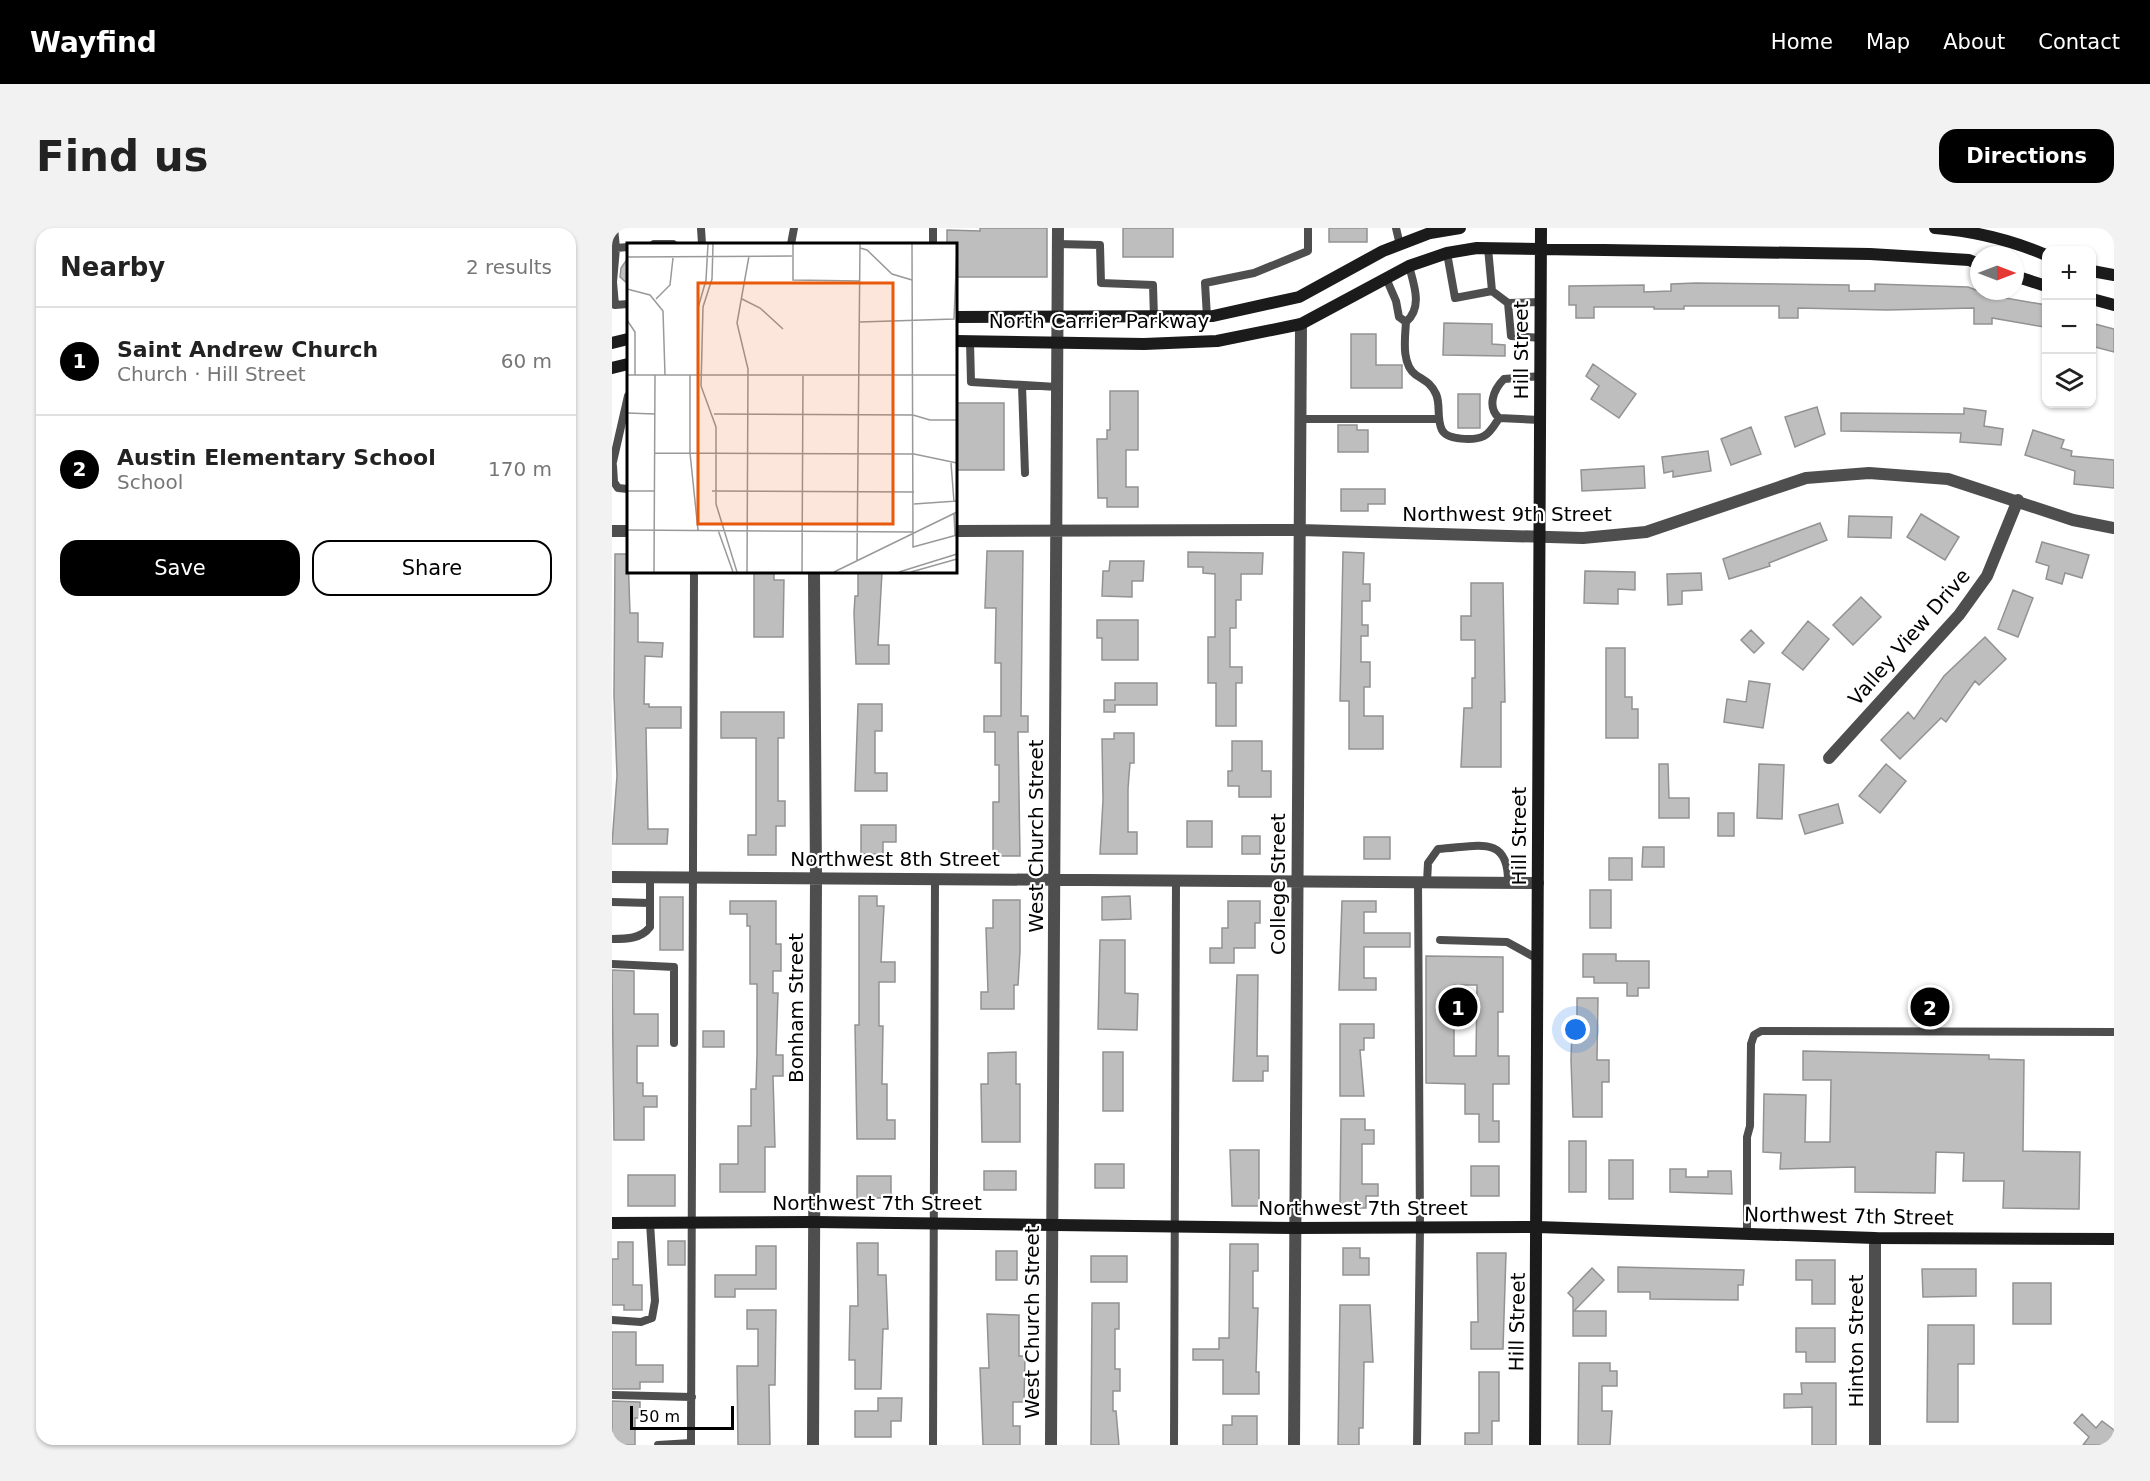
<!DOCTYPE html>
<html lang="en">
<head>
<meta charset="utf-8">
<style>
	:root { --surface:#fff; --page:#f2f2f2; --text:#222; --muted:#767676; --line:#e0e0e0; --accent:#000 }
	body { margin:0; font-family:"DejaVu Sans",sans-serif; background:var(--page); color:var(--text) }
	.controls { position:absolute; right:18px; top:18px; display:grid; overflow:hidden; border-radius:12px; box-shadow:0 2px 4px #0004 }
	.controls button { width:54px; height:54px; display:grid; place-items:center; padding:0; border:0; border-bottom:2px solid var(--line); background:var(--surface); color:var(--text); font:30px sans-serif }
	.compass { position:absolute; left:1358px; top:18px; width:54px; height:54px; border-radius:50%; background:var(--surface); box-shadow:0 2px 4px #0004; rotate:90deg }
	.scale { position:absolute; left:18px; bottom:15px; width:104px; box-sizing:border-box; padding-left:6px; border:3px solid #000; border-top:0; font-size:16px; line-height:21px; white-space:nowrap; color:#000; -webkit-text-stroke:4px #fff; paint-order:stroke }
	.you { position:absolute; left:964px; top:802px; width:21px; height:21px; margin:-15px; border:4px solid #fff; border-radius:50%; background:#1a73e8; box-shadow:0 0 0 9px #1a73e833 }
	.badge { display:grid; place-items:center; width:39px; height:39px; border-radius:50%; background:var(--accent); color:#fff; font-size:20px; font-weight:700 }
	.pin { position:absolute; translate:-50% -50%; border:3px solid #fff; box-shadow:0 2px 6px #0006 }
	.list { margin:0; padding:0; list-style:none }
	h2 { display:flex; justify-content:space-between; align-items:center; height:78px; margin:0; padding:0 24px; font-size:26px }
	h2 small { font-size:20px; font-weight:400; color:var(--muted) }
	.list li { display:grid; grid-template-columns:39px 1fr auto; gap:18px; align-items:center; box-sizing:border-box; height:108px; padding:0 24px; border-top:2px solid var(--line) }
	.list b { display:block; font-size:22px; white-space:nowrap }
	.list p { margin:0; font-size:20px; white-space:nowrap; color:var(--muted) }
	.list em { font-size:20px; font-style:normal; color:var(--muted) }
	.actions { display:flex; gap:12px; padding:18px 24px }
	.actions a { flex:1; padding:14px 0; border:2px solid var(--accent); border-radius:18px; text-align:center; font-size:21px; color:var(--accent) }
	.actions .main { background:var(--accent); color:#fff }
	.icon { flex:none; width:33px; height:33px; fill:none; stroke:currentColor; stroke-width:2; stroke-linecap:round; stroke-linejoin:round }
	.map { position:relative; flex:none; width:1502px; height:1217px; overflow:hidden; border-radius:18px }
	header { display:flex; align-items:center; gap:36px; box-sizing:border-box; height:84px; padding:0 30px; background:var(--accent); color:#fff }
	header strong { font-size:28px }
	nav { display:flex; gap:33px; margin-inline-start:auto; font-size:21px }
	.intro { display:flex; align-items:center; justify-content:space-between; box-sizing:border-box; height:144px; padding:0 36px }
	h1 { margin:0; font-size:42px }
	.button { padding:15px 27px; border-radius:18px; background:var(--accent); color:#fff; font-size:21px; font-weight:700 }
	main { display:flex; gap:36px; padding:0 36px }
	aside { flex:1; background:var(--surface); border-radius:18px; box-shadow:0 2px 4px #0004 }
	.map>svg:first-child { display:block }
	.building { fill:#bebebe; stroke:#929292; stroke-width:1.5; fill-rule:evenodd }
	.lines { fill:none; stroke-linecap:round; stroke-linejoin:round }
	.lane { stroke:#4e4e4e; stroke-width:8 }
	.street { stroke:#4e4e4e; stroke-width:12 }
	.secondary { stroke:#1b1b1b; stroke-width:12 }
	.labels { text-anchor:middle; stroke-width:4.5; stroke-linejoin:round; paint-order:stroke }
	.street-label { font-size:20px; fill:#000; stroke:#fff }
	.inset-road { fill:none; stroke:#999; stroke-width:1.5 }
	.view { fill:#e8590c; fill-opacity:0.15; stroke:#e8590c; stroke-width:3 }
	.inset-edge { fill:none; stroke:#000; stroke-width:3 }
</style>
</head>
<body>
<header>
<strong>Wayfind</strong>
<nav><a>Home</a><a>Map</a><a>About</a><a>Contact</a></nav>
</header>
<div class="intro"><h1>Find us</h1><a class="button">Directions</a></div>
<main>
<aside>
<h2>Nearby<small>2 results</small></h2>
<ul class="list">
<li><span class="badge">1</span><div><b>Saint Andrew Church</b><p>Church · Hill Street</p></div><em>60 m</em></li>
<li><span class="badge">2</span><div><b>Austin Elementary School</b><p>School</p></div><em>170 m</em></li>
</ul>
<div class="actions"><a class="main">Save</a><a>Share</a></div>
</aside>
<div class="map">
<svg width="1502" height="1217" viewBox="0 0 1502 1217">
	<rect width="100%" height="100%" fill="#fff"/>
	<path class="building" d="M368,0H435V49H344V16H335V2L368,3Z
		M511,0H561V29H511Z
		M717,0H755V14H717Z
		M16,30V56L8,49L9,40Z
		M1084,55L1237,57V63H1263V56L1356,59L1367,63H1388V69L1434,77V87L1432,99L1380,90V96H1362V80L1275,82L1186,80V90H1167V78H1072V81H1042V79H982V90H964V77H957V58L1032,57V64L1059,63V56Z
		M832,95L880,96V116L893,117V128L831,127Z
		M1479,95L1502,101V124L1479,118Z
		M739,106H764V137H790V160H739Z
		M981,136L1024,166L1007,190L979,171L987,158L974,148Z
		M498,163H526V222H514V259H526V279H495V270H486L485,211H495V202H498Z
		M846,166H868V200H846Z
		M344,175H392V242H344Z
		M1205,179L1213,206L1183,219L1173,189Z
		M1352,180L1374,183L1372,198L1391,201L1389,217L1348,214L1349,205L1229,203V185L1352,186Z
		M726,197H745V202H756V224H726Z
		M1139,199L1149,226L1119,237L1109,211Z
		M1421,202L1452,212L1449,220L1460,223L1459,228L1502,232V260L1462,256L1463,243L1413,227Z
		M1096,223L1099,243L1061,249V243L1052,245L1050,229Z
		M1032,238L1033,260L970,263L969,242Z
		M729,261H773V276H756V283H729Z
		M1309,286L1347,309L1333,332L1295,309Z
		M1237,288L1280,289L1279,310L1236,309Z
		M1208,295L1215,312L1157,335L1158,338L1117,351L1111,331Z
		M1430,314L1477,327L1470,350L1453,345L1450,356L1434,351L1437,338L1424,334Z
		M375,323H411L409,488H416V504H406L408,628H381V574H387V537H383V504H372V488H389V435H383L384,380H373Z
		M576,324L651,325L650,346H629V372H624V400H618V439H630V455H624V498H604V455H596V409H603V346L591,345V339H576Z
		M731,324L752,325L751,356H758V373H750V397H756V408H749V434H758V459H752V488H771V521H737V473H728Z
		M3,326H16L18,385H26V414L51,415L50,429L33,428L32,476H37V479H69V500H34L36,601H56L55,616H0L5,548L2,467Z
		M498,333H532L531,353H520V369L490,368L491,343H497Z
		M973,343L1023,344V362L1006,361V376L972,375Z
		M142,344H162V352H172L171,409H142Z
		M246,344H270L266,417H277V436H244L242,385L243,368H246Z
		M1089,345L1090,362L1070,363V376L1056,377L1055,346Z
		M859,355H891L893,474H889V539H849L852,480H860V450H863V412H849V388H859Z
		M1401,362L1421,370L1406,409L1386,401Z
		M1249,369L1269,389L1241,417L1221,397Z
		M485,392H526V432H490V410H485Z
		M1196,393L1217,411L1191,442L1170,425Z
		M1139,402L1152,415L1142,425L1129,412Z
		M1373,409L1394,431L1367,457L1363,453L1334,494L1329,490L1288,531L1269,512L1296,484L1302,491L1332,448Z
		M994,420H1013V469H1020V481H1026V510H994Z
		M1137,453L1158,456L1151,500L1112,494L1115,471L1134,474Z
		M503,455H545V477H503V484H492V472H503Z
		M246,476H270V503H263V545H275V563H243Z
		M109,484H172V510H166V573H173V598H164V627H136V607H144V510H109Z
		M502,505H522V535H518L516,561V604H525V626H488L491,572L490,511H502Z
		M620,513H650V543H659V569H627V558H616V543H620Z
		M1047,536H1056L1057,570H1077V590H1047Z
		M1147,536L1172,537L1170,591L1145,590Z
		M1274,536L1294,553L1268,585L1247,568Z
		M1226,576L1231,595L1193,606L1187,587Z
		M1106,585H1122V608H1106Z
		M575,593H600V619H575Z
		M249,597H284V614H271V626H249Z
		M630,608H648V626H630Z
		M752,609H778V631H752Z
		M1031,619H1052V639H1030Z
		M997,630H1020V652H997Z
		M978,662H999V700H978Z
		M247,668H265V678H272L269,734H283V754H267V798H271L270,856H275V892H283V911H245L243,797H247Z
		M518,668L519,691L490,692V669Z
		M48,669H71V722H48Z
		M381,672H408V723L406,757H402V781H369V764H376L374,700H381Z
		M118,673H164V716H169V743H161V765H166L164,827H171V848H161L163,919H153V964H108V936H126V898H139V861H144L145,827V756H138V698H135V686H118Z
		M616,673H648V695H643V720H622V735H598V720H610V700H616Z
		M730,673H764V684H752V705H798V719H752V750H764V762H727Z
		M488,712H513V765L526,766L525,802L486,801Z
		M971,726H1004V733H1037V760H1026V768H1015V755H982V749H971Z
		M814,728L891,729V784H886V828H897V856H881V893H887V914H867V886H853V856L814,855ZM842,757H865L864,828H842Z
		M0,742L22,743V786H46V818H25V855H31V868H45V879H32V912H2Z
		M625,747H646L645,828H656V843H651V853H621Z
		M965,770H986L985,832H997V854H990V889H961L959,832L960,801H965Z
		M728,796H762V810H752V822H748L752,868H728Z
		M91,803H112V819H91Z
		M1191,823L1377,827V831L1412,832L1411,923L1468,924L1467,981L1391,980L1392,953H1351L1352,925L1324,924L1323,965L1243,964V939L1168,941L1169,925L1151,924L1152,866L1194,867L1193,914H1218L1219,852H1191Z
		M404,824V856H408V914H370L369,856H376V825Z
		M491,824H511V883H491Z
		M729,891H753V902H762V916H750V956H766V968H754V980H728Z
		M957,913H974V964H957Z
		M618,922H647V978H620Z
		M997,932H1021V971H997Z
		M483,936H512V960H483Z
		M859,938H887V968H859Z
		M1058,941H1074V949H1096V943H1119L1120,966L1058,964Z
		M372,943H404V962H372Z
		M16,947H63V978H16Z
		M245,948H279V970H245Z
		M56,1013H73V1037H56Z
		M6,1014H21V1057H30V1082H12V1077H0V1031H6Z
		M245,1015H266V1047H274L276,1101H271L269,1161H243V1132H237L238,1078H246Z
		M618,1016H646V1043H641V1080H646L644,1144H647V1166H611V1132H581V1121H607V1110H617Z
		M144,1018H164V1061H123V1069H103V1047H144Z
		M731,1020H748V1030H757V1047H731Z
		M384,1023H405V1052H384Z
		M865,1025H894L891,1121H859V1094H866Z
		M479,1028H515V1054H479Z
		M1184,1032H1223V1076H1200V1052H1184Z
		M1006,1039L1132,1042L1131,1057H1126V1072L1038,1071V1064H1006Z
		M980,1040L992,1052L962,1083H994V1108H961V1070L956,1065Z
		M1310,1041H1364V1068L1311,1069Z
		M1401,1055H1439V1096H1401Z
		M480,1075H507V1101H503V1141H508V1163H501V1183H504L507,1217H479Z
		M728,1077H758L761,1134H752L751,1200H747V1217H726Z
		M135,1082H164L163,1157H157L158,1217H126L125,1138H146V1101H135Z
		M375,1086L407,1087V1128H413L412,1174H401V1198H408V1217H371L368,1140H377Z
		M1316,1097H1362V1136H1346V1194H1315Z
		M1184,1100H1223V1134H1194V1124H1184Z
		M0,1104H24V1137H51V1154H28V1161H0Z
		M967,1135H998V1143H1005V1158H990V1183H1000L998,1217H966Z
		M867,1144H887V1193H880V1217H853V1205H867Z
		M1189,1155H1224V1217H1200V1179L1172,1180V1166H1190Z
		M266,1170H290L289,1193H279V1209H243V1183H266Z
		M0,1173L28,1174V1190H23V1217H0Z
		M1470,1186L1484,1200L1490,1193L1502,1202V1217H1471L1477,1209L1462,1195Z
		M620,1188H645V1217H611V1197H620Z"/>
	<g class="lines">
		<path class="lane" d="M2,0L4,20L16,19
			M89,0L90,16
			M321,0V16
			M784,0L788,17
			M42,16H61
			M179,16L182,0
			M445,16L488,17L489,55L541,57L542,90
			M4,20L1,54L3,77L16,76
			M835,25L843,70L880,63L876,20
			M774,50L784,73L787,89L794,94C811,79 802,57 797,38
			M880,63L896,75
			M929,74L896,75L899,108L930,110
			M595,89L593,55L642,45L696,23V0
			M794,94C793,110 789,136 804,147C813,153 819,155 824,166C829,177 824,190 830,202C835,212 862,213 872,208C879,204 883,196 887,190
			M358,113L359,154L445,159
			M410,157L413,245
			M688,191H826
			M928,192L887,190C875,179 881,162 892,151L929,148
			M0,238L16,168
			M1,238L2,254L6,260L16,261
			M815,654L816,635L826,621C864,619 897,605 896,655
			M0,674L38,675
			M0,711C14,711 29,711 38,699V649
			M828,712L895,714L926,731
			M0,736L62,739V815
			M1135,1006V909L1138,898L1139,816L1142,807L1149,803L1502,804
			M0,1092L29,1094L40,1090L43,1073L38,995
			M0,1167L80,1169
			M46,1217L79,1215
			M79,1217L82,344
			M321,1217L323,651
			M562,1217L564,652
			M805,1217L808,1000L806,654"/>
		<path class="street" d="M0,303H16
			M344,303L688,302L971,310L1034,304L1194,250L1257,245L1336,251L1461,292L1502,300
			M1217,530L1347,387L1375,348L1406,272
			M0,649L926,655
			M1263,1010V1217
			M201,1217L204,651L202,344
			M439,1217L446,0
			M682,1217L689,96"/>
		<path class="secondary" d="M1323,0C1362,3 1399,12 1434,27
			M1480,43L1502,47
			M1403,48L1434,58
			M1480,71L1502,77
			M344,89L601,88L687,69L771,23L818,5L848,0
			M344,113L532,116L605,113L689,96L797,38L835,25L865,20L1258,26L1357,32L1367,36
			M0,115L16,111
			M0,140L16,136
			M0,995L202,994L683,1000L925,999L1263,1010L1502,1011
			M923,1217L929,0"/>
	</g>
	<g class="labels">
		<g class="street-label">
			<text x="487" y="100">North Carrier Parkway</text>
			<text transform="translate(909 122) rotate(-90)" y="7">Hill Street</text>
			<text x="895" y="293">Northwest 9th Street</text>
			<text transform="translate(1297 409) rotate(-49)" y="7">Valley View Drive</text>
			<text transform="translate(424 608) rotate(-90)" y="7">West Church Street</text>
			<text transform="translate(907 608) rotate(-90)" y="7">Hill Street</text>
			<text x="283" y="638">Northwest 8th Street</text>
			<text transform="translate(666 656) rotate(-90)" y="7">College Street</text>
			<text transform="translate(184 780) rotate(-90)" y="7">Bonham Street</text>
			<text x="265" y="982">Northwest 7th Street</text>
			<text x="751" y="987">Northwest 7th Street</text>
			<text transform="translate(1237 988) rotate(1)" y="7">Northwest 7th Street</text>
			<text transform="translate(420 1094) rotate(-90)" y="7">West Church Street</text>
			<text transform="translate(905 1094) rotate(-89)" y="7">Hill Street</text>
			<text transform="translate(1244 1113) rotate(-90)" y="7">Hinton Street</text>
		</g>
	</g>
	<g transform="translate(15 15)">
		<rect width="330" height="330" fill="#fff"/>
		<path class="inset-road" d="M86,1L85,36L76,64L74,143L89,184V261L110,329M166,1V37L233,38M285,1L286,304L330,292M233,5L240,7L265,31L285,37M0,14L165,13M0,46L23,52L36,68L38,132M29,56L43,42L46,15M115,56L133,65L156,86M0,77L8,89V132M233,79L327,76L330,4M0,132H330M63,132V210L71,287M71,143V65L79,37L81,1M0,170L28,171M87,171L286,172L303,177H330M28,210L287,211L330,220M324,220L327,259M0,248H27M85,248L287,249M287,261L330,258M327,270L328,292M0,287L286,289M91,287L106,329M230,317L233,1M27,329L28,132M120,329L121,126L110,80L122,13M175,329L176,133M207,329L330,269M272,329L330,311M284,329L330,316"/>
		<path class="view" d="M71,40H266V281H71Z"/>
		<rect width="330" height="330" class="inset-edge"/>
	</g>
</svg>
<div class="controls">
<button>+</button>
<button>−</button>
<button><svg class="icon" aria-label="layers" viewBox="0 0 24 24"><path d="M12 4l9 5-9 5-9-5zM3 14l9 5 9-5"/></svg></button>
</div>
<svg class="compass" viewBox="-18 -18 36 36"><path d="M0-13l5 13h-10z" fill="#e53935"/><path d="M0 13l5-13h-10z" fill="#767676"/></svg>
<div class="scale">50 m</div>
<div class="you"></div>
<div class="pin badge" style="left:846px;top:779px">1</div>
<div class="pin badge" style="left:1318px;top:779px">2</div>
</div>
</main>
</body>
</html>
